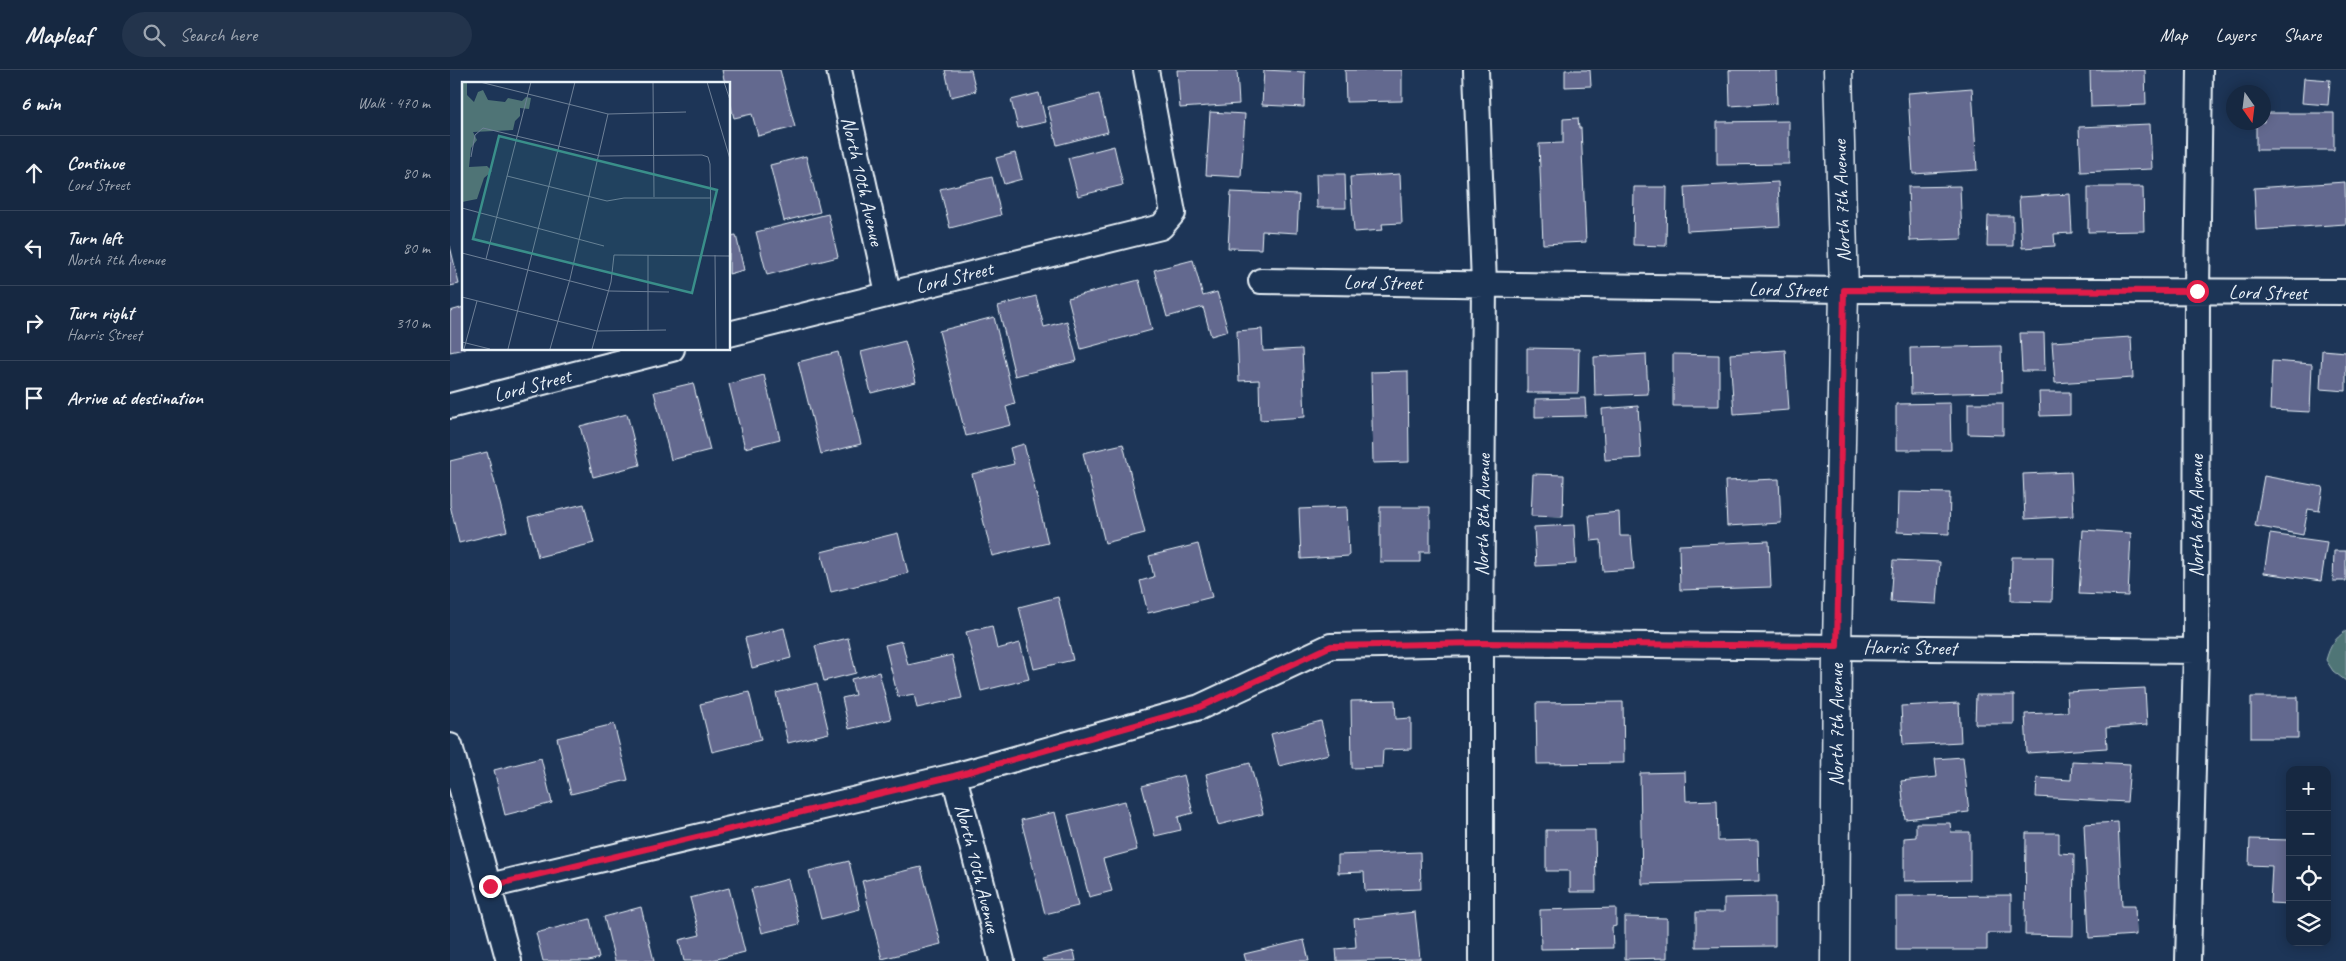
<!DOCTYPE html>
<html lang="en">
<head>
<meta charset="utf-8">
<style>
	:root { --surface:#162841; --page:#23344c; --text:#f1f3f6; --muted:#9ea6b1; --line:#35445a }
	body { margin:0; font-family:Caveat,sans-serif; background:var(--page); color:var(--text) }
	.controls { position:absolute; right:15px; bottom:15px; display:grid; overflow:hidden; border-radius:10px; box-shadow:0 2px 12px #0003 }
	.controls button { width:45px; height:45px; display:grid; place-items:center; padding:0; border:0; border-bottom:1px solid var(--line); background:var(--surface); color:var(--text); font:25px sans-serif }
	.compass { position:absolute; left:1776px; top:15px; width:45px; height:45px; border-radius:50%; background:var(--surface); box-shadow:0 2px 12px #0003; rotate:166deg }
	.stop { position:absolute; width:15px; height:15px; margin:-11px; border:4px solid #e11d48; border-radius:50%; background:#fff }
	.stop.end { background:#e11d48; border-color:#fff; box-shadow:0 1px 5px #0008 }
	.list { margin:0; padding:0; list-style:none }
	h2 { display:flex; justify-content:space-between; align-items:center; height:65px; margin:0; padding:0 20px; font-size:21px }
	h2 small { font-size:16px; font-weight:400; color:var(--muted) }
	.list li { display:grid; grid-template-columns:32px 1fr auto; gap:15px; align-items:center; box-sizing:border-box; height:75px; padding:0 20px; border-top:1px solid var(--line) }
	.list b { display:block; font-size:19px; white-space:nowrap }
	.list p { margin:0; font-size:16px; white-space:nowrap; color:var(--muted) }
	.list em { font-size:16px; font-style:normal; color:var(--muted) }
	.icon { flex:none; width:28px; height:28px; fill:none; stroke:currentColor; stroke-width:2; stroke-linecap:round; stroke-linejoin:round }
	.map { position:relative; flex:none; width:1896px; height:891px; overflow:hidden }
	header { display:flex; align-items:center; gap:30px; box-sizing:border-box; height:70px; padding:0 25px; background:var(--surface); border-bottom:1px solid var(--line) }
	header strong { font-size:24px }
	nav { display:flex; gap:28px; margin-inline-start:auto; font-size:18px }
	.search { width:350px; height:45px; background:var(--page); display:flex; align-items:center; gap:12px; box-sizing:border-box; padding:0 18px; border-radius:28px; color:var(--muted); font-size:19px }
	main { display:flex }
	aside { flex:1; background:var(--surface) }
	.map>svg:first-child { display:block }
	.green { fill:#4f7476; stroke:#9cb2b7 }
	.building { fill:#63698f; stroke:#e8f1f8 }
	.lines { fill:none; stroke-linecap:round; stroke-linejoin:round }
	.minor-casing { stroke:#e8f1f8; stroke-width:28 }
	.tertiary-casing { stroke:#e8f1f8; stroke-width:31 }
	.minor { stroke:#1d3557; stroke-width:24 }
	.tertiary { stroke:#1d3557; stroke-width:28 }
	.route { stroke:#e11d48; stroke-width:6 }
	.labels { text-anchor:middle; stroke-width:4; stroke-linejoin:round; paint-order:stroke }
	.street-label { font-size:20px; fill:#e8f1f8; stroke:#1d3557 }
	.inset-road { fill:none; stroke:#6e8097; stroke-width:1 }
	.view { fill:#3a8f8a; fill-opacity:0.15; stroke:#3a8f8a; stroke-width:2.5 }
	.inset-edge { fill:none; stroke:#e8f1f8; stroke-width:2.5 }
</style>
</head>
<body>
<header>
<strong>Mapleaf</strong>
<div class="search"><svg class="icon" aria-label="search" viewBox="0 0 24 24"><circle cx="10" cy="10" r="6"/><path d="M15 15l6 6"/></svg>Search here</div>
<nav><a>Map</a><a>Layers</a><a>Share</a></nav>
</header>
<main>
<aside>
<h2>6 min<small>Walk · 470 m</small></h2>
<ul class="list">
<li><svg class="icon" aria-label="ahead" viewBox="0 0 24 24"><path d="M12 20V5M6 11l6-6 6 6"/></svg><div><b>Continue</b><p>Lord Street</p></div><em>80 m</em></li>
<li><svg class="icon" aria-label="left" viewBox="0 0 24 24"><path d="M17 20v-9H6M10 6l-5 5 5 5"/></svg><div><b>Turn left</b><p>North 7th Avenue</p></div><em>80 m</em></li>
<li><svg class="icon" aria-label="right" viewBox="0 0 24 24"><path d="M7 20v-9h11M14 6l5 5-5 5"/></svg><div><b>Turn right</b><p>Harris Street</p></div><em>310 m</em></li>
<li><svg class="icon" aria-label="arrive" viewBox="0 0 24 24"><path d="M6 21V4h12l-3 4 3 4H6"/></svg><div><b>Arrive at destination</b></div></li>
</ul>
</aside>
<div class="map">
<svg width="1896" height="891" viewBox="0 0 1896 891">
	<rect width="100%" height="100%" fill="#1d3557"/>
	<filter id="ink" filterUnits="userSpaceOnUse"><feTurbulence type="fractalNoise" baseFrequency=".02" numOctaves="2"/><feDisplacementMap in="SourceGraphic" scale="10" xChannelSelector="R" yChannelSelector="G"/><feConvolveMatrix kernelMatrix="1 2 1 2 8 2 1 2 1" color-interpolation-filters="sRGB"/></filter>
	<g filter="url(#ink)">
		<path class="green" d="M1896,561V611L1883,601L1876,590C1880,576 1884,569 1896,561Z"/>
		<path class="building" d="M272,0H330L345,57L308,66L302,44L284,48L279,29V14H275Z
			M495,0H521L526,21L501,27Z
			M727,0H787L789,34L730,38Z
			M814,0L855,2L854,37L812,35Z
			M895,0H952V31L896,32Z
			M1115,0H1140L1141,16L1115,17Z
			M1279,0H1326L1327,33L1280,36Z
			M1640,0H1695L1696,35L1641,37Z
			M1854,8L1880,10L1878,35L1852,33Z
			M1522,18L1527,100L1463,104L1458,23Z
			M589,23L596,52L568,58L561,30Z
			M649,24L658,62L607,75L598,37Z
			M760,42L795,44L791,107L756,105Z
			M1814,43H1884V80H1806V52H1814Z
			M1128,48L1129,58H1131L1136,172L1093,174L1089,74L1113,73V49Z
			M1339,51V94L1267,95V52Z
			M1700,54L1702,99L1631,102L1629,57Z
			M664,76L673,115L628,126L618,88Z
			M565,83L572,109L554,114L546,88Z
			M356,86L370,142L334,151L320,95Z
			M866,104H895L896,138H867Z
			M950,104L952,153L932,154L933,160L904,162L900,107Z
			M542,107L551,145L500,158L490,119Z
			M1328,112L1330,156L1237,161L1235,117Z
			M1895,112L1896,154L1806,160L1804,118Z
			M1510,116L1512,169L1460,171L1458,117Z
			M1184,117H1217L1216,176L1183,175Z
			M1638,117H1693L1694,161L1638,162Z
			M781,122L849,125L847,163L812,161L811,179L778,178Z
			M1620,124L1622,163L1604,164L1605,176L1572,178L1569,127Z
			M378,144L388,187L317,205L306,162Z
			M1538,146H1563V176H1537Z
			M286,165L294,200L279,204V166Z
			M0,176L9,214L0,216Z
			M743,190L753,226L767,222L778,261L761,266L753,237L717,247L704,200Z
			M689,210L702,260L631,279L618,228Z
			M586,226L594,257L617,251L627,291L565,306L548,236Z
			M14,237V279L0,282V241Z
			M544,247L565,334L556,337L561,355L516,366L489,261Z
			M812,259L813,281L852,279L855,347L810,350L809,310L789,311L787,261Z
			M1570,263H1594L1595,301H1572Z
			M1681,267L1683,308L1605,313L1602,272Z
			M455,271L466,312L421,323L411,282Z
			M1551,276L1552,322L1461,324L1460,278Z
			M1077,278L1129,279L1128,323H1077Z
			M1335,280L1339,340L1284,344L1280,284Z
			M1872,280L1896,282V321L1870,319Z
			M388,282L411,374L371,384L348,292Z
			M1196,284L1198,324L1145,326L1144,287Z
			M1223,284L1269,285V336H1223Z
			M1822,291L1862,294L1860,342L1820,340Z
			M958,301L959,392L923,393L921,302Z
			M314,305L330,369L295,378L279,314Z
			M243,313L260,380L221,390L204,322Z
			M1589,322H1620V345L1590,346Z
			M1135,328L1136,346L1085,347V329Z
			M1500,333L1501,380H1446V334Z
			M1518,333H1553V365L1518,364Z
			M1188,336L1191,388L1155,390L1152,339Z
			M177,344L190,395L143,407L130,356Z
			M574,374L598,473L542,486L522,404L564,394L560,378Z
			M673,374L695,463L655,473L633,383Z
			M37,382L57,461L9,473L0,435V391Z
			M1621,402L1623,446L1575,449L1573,404Z
			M1083,404L1114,405L1113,447L1081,446Z
			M1814,406L1873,417L1869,441L1858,439L1853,465L1805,456Z
			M1329,409L1331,453L1277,456L1275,411Z
			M1448,422L1500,423L1499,464L1447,462Z
			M134,434L144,473L88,487L78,447Z
			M897,437L899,486L851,489L849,439Z
			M930,437H980V482H970V492H930Z
			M1169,442L1170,466H1181L1184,499L1153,501L1151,470L1141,471L1139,445Z
			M1124,455L1126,494L1086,496L1084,457Z
			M1633,460L1681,463L1678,526L1629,524Z
			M448,463L458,503L381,522L371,482Z
			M1820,464L1877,472L1871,511L1814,503Z
			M1319,471L1321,517L1230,520L1229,475Z
			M748,474L762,527L698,543L690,511L704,507L699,486Z
			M1884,481H1896V511H1883Z
			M1562,487H1603L1602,532L1561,531Z
			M1444,490L1490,492L1487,534L1441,532Z
			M608,527L623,590L584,599L569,537Z
			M542,556L547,579L570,573L579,609L531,621L516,562Z
			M334,558L341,588L302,598L295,568Z
			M398,568L406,603L374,611L365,576Z
			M452,571L458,595L502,585L512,628L467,638L464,624L448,627L435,575Z
			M429,602L441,649L399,659L392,628L405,625L401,609Z
			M367,613L379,663L338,673L326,623Z
			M1695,618L1697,655L1656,658L1657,678L1577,683L1575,644L1618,642L1617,622Z
			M299,622L311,670L262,682L250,634Z
			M1526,625H1564V654H1525Z
			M1801,627H1848V668H1801Z
			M945,630L946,649L961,648V679L933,680L932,697L902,698L901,631Z
			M1173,632L1174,693L1087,694L1086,633Z
			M1509,633L1511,672L1453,675L1451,636Z
			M871,651L879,684L829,696L821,664Z
			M164,654L178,710L121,724L107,668Z
			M1513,687L1519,742L1455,749L1451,711L1487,707L1485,689Z
			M91,688L102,733L55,745L44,700Z
			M1622,691L1680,694L1677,732L1586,727L1587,708L1621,710Z
			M800,693L813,744L768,755L756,704Z
			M1235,702L1236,731L1267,730L1268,771L1308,770L1309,811L1192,814L1190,703Z
			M734,705L743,743L728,747L731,760L705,766L692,716Z
			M675,731L687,780L653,789L662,821L639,827L618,745Z
			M605,742L628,836L595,844L571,750Z
			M1668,752L1672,836H1685L1686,865L1639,868L1634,754Z
			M1466,753H1500L1501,762H1520V810L1454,811V768L1466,767Z
			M1096,760H1145L1146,822H1120V801H1096Z
			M1576,763H1609V783L1624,784L1623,866L1575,865Z
			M1800,769L1840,770V834L1820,833L1822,796L1799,795Z
			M970,782L971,819L915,821L914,802L888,803V785Z
			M399,791L410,839L371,849L359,801Z
			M471,797L491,874L432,889L412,811Z
			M338,809L349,854L312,863L301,819Z
			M279,818L295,882L259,891H234L229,870L250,865L240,828Z
			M1561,825V863H1537V880H1446V826Z
			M1325,827V876L1246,877V842H1274V828Z
			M191,837L204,891H165L154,847Z
			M1166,838V856L1162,857L1163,878L1091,879L1090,840Z
			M965,842L970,889L887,891L886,879L906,877L904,849Z
			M1175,847L1217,848V888L1175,889Z
			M140,849L149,888L139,891H93L86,863Z
			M854,870L859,891H796L794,884Z
			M624,881L626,891H593L592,889Z"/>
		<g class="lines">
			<defs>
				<path id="minor" d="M389,0L438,223
					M1026,0L1034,214L1031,573V891
					M811,211L1394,220L1896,222
					M279,264L711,157L723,143L696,0
					M0,336L222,279
					M0,676L59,891
					M504,706L552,891
					M39,816L504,706L750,637L881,576L1031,573L1746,581
					M1738,891L1746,581L1747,221L1750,0"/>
				<path id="tertiary" d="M1385,891L1387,576L1394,220L1388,0"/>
			</defs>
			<use href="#minor" class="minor-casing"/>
			<use href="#tertiary" class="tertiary-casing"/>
			<use href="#minor" class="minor"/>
			<use href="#tertiary" class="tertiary"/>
		</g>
	</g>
	<g class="lines" filter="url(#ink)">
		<path class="route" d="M40,816L504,706L750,637L881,576L1031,573L1387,576L1394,220L1747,221"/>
	</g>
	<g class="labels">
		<g class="street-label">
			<text transform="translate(413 111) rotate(77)" y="7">North 10th Avenue</text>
			<text transform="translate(1391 131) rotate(-92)" y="7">North 7th Avenue</text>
			<text transform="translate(504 207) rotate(-14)" y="7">Lord Street</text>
			<text transform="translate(933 212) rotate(1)" y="7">Lord Street</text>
			<text transform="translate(1338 219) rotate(1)" y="7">Lord Street</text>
			<text transform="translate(1818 222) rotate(1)" y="7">Lord Street</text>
			<text transform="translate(82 315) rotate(-15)" y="7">Lord Street</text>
			<text transform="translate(1032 445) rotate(-89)" y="7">North 8th Avenue</text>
			<text transform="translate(1746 446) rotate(-90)" y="7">North 6th Avenue</text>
			<text transform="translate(1460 577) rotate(1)" y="7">Harris Street</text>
			<text transform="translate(1386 655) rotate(-90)" y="7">North 7th Avenue</text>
			<text transform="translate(528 798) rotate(76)" y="7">North 10th Avenue</text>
		</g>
	</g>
	<g transform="translate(12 12)">
		<rect width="268" height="268" fill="#1d3557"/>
		<path d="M0,0H5V13L12,20L16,10L21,8L26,18L43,20L46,16L60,19L64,15L69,16L67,27L58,26V34L53,39L51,48L11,50L15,58L9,66L7,85L25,84L30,89L22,96L15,117L0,120Z" fill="#4f7476"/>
		<path class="inset-road" d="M18,0L146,32L224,30M191,0L192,115M245,0L268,77M262,0L268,18M9,75L13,53L21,46L138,74L240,73L246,75L248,82L249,139M45,94L145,119L162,116H249M0,126L142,164M0,171L147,209L207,210M253,173L254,267M24,177L69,0M0,215L135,249L204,248M186,249V173M0,260L28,267M2,267L15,219M46,267L113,0M88,267L108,197L146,32M130,267L149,200L152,173L268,174"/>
		<path class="view" d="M37,54L255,108L230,211L11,157Z"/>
		<rect width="268" height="268" class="inset-edge"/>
	</g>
</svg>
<div class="controls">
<button>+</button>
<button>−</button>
<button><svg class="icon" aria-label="locate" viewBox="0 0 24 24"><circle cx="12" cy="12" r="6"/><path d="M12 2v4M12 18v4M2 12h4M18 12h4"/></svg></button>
<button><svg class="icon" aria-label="layers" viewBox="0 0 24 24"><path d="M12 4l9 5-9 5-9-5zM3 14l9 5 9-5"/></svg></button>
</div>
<svg class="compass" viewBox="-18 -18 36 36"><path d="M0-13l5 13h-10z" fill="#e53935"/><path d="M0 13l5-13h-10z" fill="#9ea6b1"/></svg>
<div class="stop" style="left:1747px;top:221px"></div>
<div class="stop end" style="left:40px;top:816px"></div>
</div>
</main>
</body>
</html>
